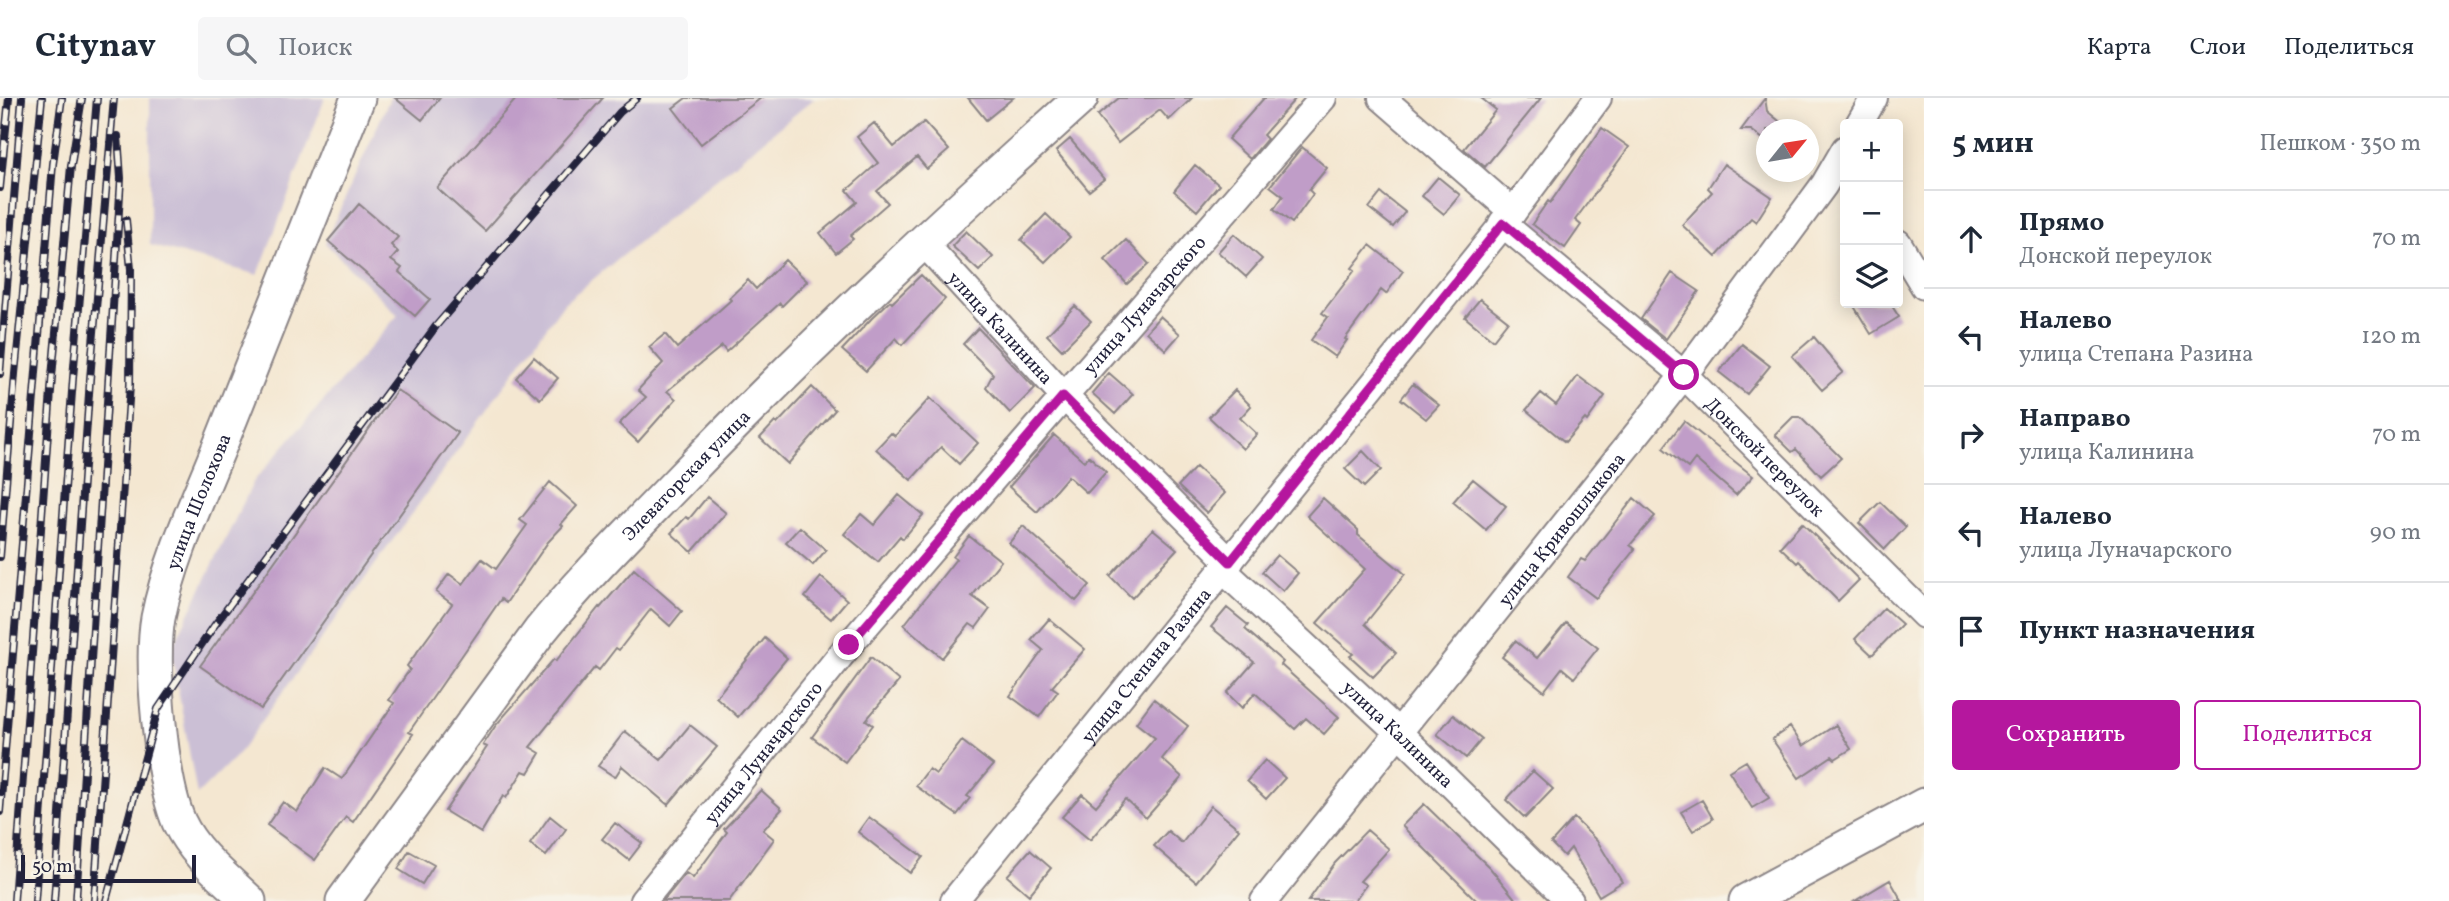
<!DOCTYPE html>
<html lang="ru">
<head>
<meta charset="utf-8">
<style>
	:root { --surface:#fff; --page:#f6f6f7; --text:#1f2937; --muted:#747a83; --line:#e0e1e3; --accent:#b5179e }
	body { margin:0; font-family:Vollkorn,serif; background:var(--page); color:var(--text) }
	.controls { position:absolute; right:21px; top:21px; display:grid; overflow:hidden; border-radius:7px; box-shadow:0 4px 18px #0003 }
	.controls button { width:63px; height:63px; display:grid; place-items:center; padding:0; border:0; border-bottom:2px solid var(--line); background:var(--surface); color:var(--text); font:35px sans-serif }
	.compass { position:absolute; left:1756px; top:21px; width:63px; height:63px; border-radius:50%; background:var(--surface); box-shadow:0 4px 18px #0003; rotate:60deg }
	.scale { position:absolute; left:21px; bottom:18px; width:175px; box-sizing:border-box; padding-left:7px; border:4px solid #22223b; border-top:0; font-size:19px; line-height:24px; white-space:nowrap; color:#22223b; -webkit-text-stroke:5px #f7f3e8; paint-order:stroke }
	.stop { position:absolute; width:21px; height:21px; margin:-16px; border:5px solid #b5179e; border-radius:50%; background:#fff }
	.stop.end { background:#b5179e; border-color:#fff; box-shadow:0 2px 7px #0008 }
	.list { margin:0; padding:0; list-style:none }
	h2 { display:flex; justify-content:space-between; align-items:center; height:91px; margin:0; padding:0 28px; font-size:30px }
	h2 small { font-size:23px; font-weight:400; color:var(--muted) }
	.list li { display:grid; grid-template-columns:46px 1fr auto; gap:21px; align-items:center; box-sizing:border-box; height:98px; padding:0 28px; border-top:2px solid var(--line) }
	.list b { display:block; font-size:26px; white-space:nowrap }
	.list p { margin:0; font-size:23px; white-space:nowrap; color:var(--muted) }
	.list em { font-size:23px; font-style:normal; color:var(--muted) }
	.actions { display:flex; gap:14px; padding:21px 28px }
	.actions a { flex:1; padding:16px 0; border:2px solid var(--accent); border-radius:7px; text-align:center; font-size:24px; color:var(--accent) }
	.actions .main { background:var(--accent); color:#fff }
	.icon { flex:none; width:38px; height:38px; fill:none; stroke:currentColor; stroke-width:2; stroke-linecap:round; stroke-linejoin:round }
	.map { position:relative; flex:none; width:1924px; height:803px; overflow:hidden }
	header { display:flex; align-items:center; gap:42px; box-sizing:border-box; height:98px; padding:0 35px; background:var(--surface); border-bottom:2px solid var(--line) }
	header strong { font-size:33px }
	nav { display:flex; gap:38px; margin-inline-start:auto; font-size:24px }
	.search { width:490px; height:63px; background:var(--page); display:flex; align-items:center; gap:18px; box-sizing:border-box; padding:0 24px; border-radius:7px; color:var(--muted); font-size:26px }
	main { display:flex }
	aside { flex:1; background:var(--surface) }
	.map>svg:first-child { display:block }
	.industrial { fill:#cbbfd5 }
	.building { fill:#c09dc8 }
	.lines { fill:none; stroke-linecap:round; stroke-linejoin:round }
	.minor-casing { stroke:#8b8486; stroke-width:30 }
	.tertiary-casing { stroke:#8b8486; stroke-width:37 }
	.minor { stroke:#fff; stroke-width:26 }
	.tertiary { stroke:#fff; stroke-width:33 }
	.rail-casing { stroke:#22223b; stroke-width:8 }
	.rail { stroke:#f7f3e8; stroke-width:5; stroke-dasharray:16; stroke-linecap:butt }
	.route { stroke:#b5179e; stroke-width:9 }
	.labels { text-anchor:middle; stroke-width:5; stroke-linejoin:round; paint-order:stroke }
	.street-label { font-size:19px; fill:#22223b; stroke:#f7f3e8 }
</style>
</head>
<body>
<header>
<strong>Citynav</strong>
<div class="search"><svg class="icon" aria-label="search" viewBox="0 0 24 24"><circle cx="10" cy="10" r="6"/><path d="M15 15l6 6"/></svg>Поиск</div>
<nav><a>Карта</a><a>Слои</a><a>Поделиться</a></nav>
</header>
<main>
<div class="map">
<svg width="1924" height="803" viewBox="0 0 1924 803">
	<rect width="100%" height="100%" fill="#f7f3e8"/>
	<filter id="ink" filterUnits="userSpaceOnUse"><feTurbulence type="fractalNoise" baseFrequency=".0143" numOctaves="2"/><feDisplacementMap in="SourceGraphic" scale="14" xChannelSelector="R" yChannelSelector="G"/><feConvolveMatrix kernelMatrix="1 2 1 2 8 2 1 2 1" color-interpolation-filters="sRGB"/></filter>
	<filter id="wash" filterUnits="userSpaceOnUse"><feTurbulence type="fractalNoise" baseFrequency=".00686" numOctaves="4" result="noise"/><feDisplacementMap in="SourceGraphic" scale="28" xChannelSelector="R" yChannelSelector="G"/><feGaussianBlur stdDeviation="1.57" result="paint"/><feColorMatrix in="noise" values="0 0 0 0 0 0 0 0 0 0 0 0 0 0 0 0 0 1.4 0 .05"/><feComposite in="paint" operator="in"/></filter>
	<g filter="url(#wash)">
		<rect width="100%" height="100%" fill="#f4e7d1"/>
		<path class="industrial" d="M150,0H325L258,177L150,147Z
			M390,0H815L564,205L239,655L197,697L171,552L254,383L398,217L325,145Z"/>
		<g id="blocks">
			<path class="building" d="M395,0H440L422,22Z
				M517,0H603L485,133L437,90Z
				M686,0H761L701,46L673,10Z
				M968,0H1013L986,22Z
				M1119,0H1192L1169,22L1160,12L1118,45L1097,18Z
				M1264,0H1296L1263,37L1267,41L1250,61L1228,41Z
				M1481,0H1541L1485,69L1464,51L1496,12Z
				M1765,0L1767,13L1790,32H1767V44L1751,32H1741Z
				M924,24L949,52L927,71L917,59L877,93L888,105L850,138L853,141L836,155L820,135L857,104L847,92L878,65L857,39L874,25L894,49Z
				M1602,30L1629,49L1575,122L1581,127L1565,150L1532,126L1548,103L1550,105Z
				M1070,41L1104,81L1089,93L1056,53Z
				M1302,49L1327,70L1309,92L1313,96L1292,125L1274,111L1283,98L1270,88Z
				M1724,66L1772,99L1756,124L1751,120L1716,159L1682,127L1712,94L1708,90Z
				M1195,67L1219,87L1197,113L1174,93Z
				M1438,79L1460,97L1444,116L1422,98Z
				M1381,95L1405,114L1393,129L1369,110Z
				M359,106L398,139L391,147L398,154L391,162L402,170L399,174L430,201L415,218L328,143Z
				M1046,116L1070,139L1045,164L1021,142Z
				M966,133L993,159L979,173L952,148Z
				M1234,136L1262,161L1246,179L1218,154Z
				M1126,142L1149,166L1127,186L1105,162Z
				M1370,147L1403,173L1386,196L1381,192L1345,241L1347,242L1335,259L1311,242L1328,219L1322,215L1355,172L1352,170Z
				M785,162L807,183L782,208L780,205L726,254L722,248L667,293L676,301L638,344L619,326L646,299L638,292L663,265L649,249L665,236L677,250L731,202L729,200L748,182L756,191Z
				M1672,175L1699,193L1666,241L1641,221Z
				M921,177L945,201L902,247L896,240L866,273L842,252L872,220L890,203L892,205Z
				M1480,201L1508,223L1493,242L1465,219Z
				M1852,205H1890L1899,219L1871,236Z
				M1075,208L1091,223L1062,252L1047,237Z
				M1160,218L1180,236L1166,252L1146,234Z
				M978,230L1035,290L1010,315L986,289L993,276L963,246Z
				M1814,239L1843,274L1822,292L1792,258Z
				M1742,246L1770,268L1747,296L1719,274Z
				M534,259L558,280L540,301L516,280Z
				M1109,275L1133,296L1115,316L1092,295Z
				M1578,278L1605,298L1587,323L1585,321L1565,344L1526,312L1541,295L1556,307Z
				M1413,286L1439,307L1426,321L1401,301Z
				M812,289L835,312L788,366L760,340L775,324L777,326Z
				M397,292L458,335L261,611L200,568Z
				M1235,292L1251,308L1240,320L1257,336L1243,351L1209,319Z
				M930,300L978,345L959,366L941,349L911,382L876,351L891,335L895,338Z
				M1793,319H1800L1841,360L1821,378L1796,351L1792,354L1775,337Z
				M1684,323L1753,378L1736,397L1695,361L1688,370L1663,350Z
				M1054,337L1084,363L1089,358L1106,374L1087,395L1068,378L1037,414L1009,389Z
				M1363,353L1381,372L1364,389L1345,371Z
				M1196,369L1225,395L1207,415L1178,388Z
				M1473,381L1506,408L1486,432L1453,404Z
				M550,384L577,408L561,426L563,428L548,444L506,505L501,501L472,543L409,634L413,636L353,724L346,719L315,762L267,727L283,704L297,714L325,670L342,681L394,605L389,602L410,571L407,568L452,506L436,494L449,476L463,486L482,461L496,471L527,427L520,422Z
				M899,397L923,417L903,441L900,438L878,464L844,436L861,416L874,427Z
				M707,399L726,415L692,454L671,435L686,419L689,421Z
				M1323,400L1358,432V437L1405,476L1365,526L1396,555L1373,579L1350,558L1353,556L1317,525L1365,471L1307,418Z
				M1634,400L1655,418L1630,447L1635,451L1596,500L1568,479L1581,461L1585,463Z
				M1880,404L1906,429L1885,451L1859,425Z
				M1802,425L1859,482L1838,503L1799,463L1797,465L1780,449Z
				M1023,428L1090,487L1076,503L1009,445Z
				M800,429L826,452L813,467L786,444Z
				M1153,431L1177,451L1132,500L1110,478Z
				M969,438L1001,463L972,498L990,511L976,530L970,526L942,560L904,527L956,461L953,459Z
				M1277,457L1298,475L1283,493L1262,474Z
				M634,471L682,513L670,528L651,511L619,552L616,550L599,572L595,569L530,649L540,655L528,675L523,673L506,700L503,698L481,735L445,713L487,649L483,647L496,627L554,561L556,563L599,509L600,510Z
				M821,479L847,502L831,521L805,499Z
				M1227,510L1248,527L1245,531L1283,564L1281,567L1339,619L1324,636L1306,620L1295,631L1255,595L1242,610L1227,595L1254,564L1211,529Z
				M1884,510L1902,526L1872,557L1855,541Z
				M1049,521L1085,551L1052,589L1058,593L1039,619L1010,598L1043,552L1031,542Z
				M1566,525L1598,550L1574,580L1562,570L1544,593L1502,559L1515,543L1537,560Z
				M765,540L787,560L738,619L716,599Z
				M871,559L899,583L866,622L873,627L845,664L812,639Z
				M1154,601L1188,628L1162,661L1182,679L1146,720L1125,701L1090,742L1062,719L1082,696L1096,708L1155,640L1136,625Z
				M1453,617L1482,641L1466,660L1437,636Z
				M690,627L717,649L668,707L622,668L615,679L598,668L625,633L661,662Z
				M1836,627L1851,651L1835,661L1832,658L1799,680L1772,641L1790,629L1803,648Z
				M962,643L993,667L967,698L970,700L957,717L916,688L929,671L936,676Z
				M1265,662L1285,680L1266,701L1247,683Z
				M1746,663L1769,700L1752,710L1729,673Z
				M1533,673L1553,691L1525,720L1506,702Z
				M761,692L782,711L763,732L774,741L729,803H663L686,775L693,780L727,734L724,731Z
				M1702,702L1713,721L1693,733L1681,714Z
				M1424,706L1490,770L1517,803H1477L1402,728Z
				M1211,708L1239,731L1196,784L1154,748L1168,733L1182,745Z
				M550,718L566,731L546,758L530,746Z
				M869,719L923,759L910,775L858,734Z
				M1574,720L1598,744L1622,784L1599,798L1571,750L1564,758L1551,745Z
				M615,725L642,745L629,762L602,741Z
				M1367,732L1389,751L1360,783L1366,787L1354,803H1308L1335,765Z
				M1030,752L1051,770L1029,797L1007,778Z
				M409,753L434,767L422,786L398,771Z
				M1890,782L1902,803H1855Z"/>
		</g>
	</g>
	<g filter="url(#ink)">
		<use href="#blocks" fill-opacity="0" stroke="#8b8486" stroke-width="2"/>
		<g class="lines">
			<defs>
				<g id="minor">
					<path d="M1382,0L1513,114"/>
					<path d="M1859,26L1874,0"/>
					<path id="s1" d="M1502,125L1684,277L1924,517"/>
					<path id="s2" d="M922,143L1064,298L1230,464"/>
					<path d="M1898,145L1924,188"/>
					<path id="s3" d="M1223,472L1398,634L1570,803"/>
					<path id="s4" d="M643,803L849,547L1323,0"/>
					<path id="s5" d="M954,803L1513,114L1598,0"/>
					<path id="s6" d="M1264,803L1684,277L1824,87L1845,51"/>
				</g>
				<g id="tertiary">
					<path id="s7" d="M249,803C224,779 194,756 179,724C161,683 150,564 158,520C170,459 202,393 225,335C269,224 313,112 358,0"/>
					<path id="s8" d="M343,803L540,533C584,479 633,431 681,381C809,248 944,123 1081,0"/>
					<path d="M1746,803L1924,707"/>
				</g>
			</defs>
			<use href="#minor" class="minor-casing"/>
			<use href="#tertiary" class="tertiary-casing"/>
			<use href="#minor" class="minor"/>
			<use href="#tertiary" class="tertiary"/>
			<defs>
				<path id="rail" d="M0,90L9,0
					M0,276L22,0
					M0,459L15,276L42,0
					M0,714L53,66L62,0
					M14,803L52,279L71,68L82,0
					M35,803L73,280L97,0
					M54,803L90,281L114,0
					M76,803L121,80L118,38
					M94,803L130,287L131,171L126,122
					M106,803L158,611L214,528L436,228L620,14L637,0"/>
			</defs>
			<use href="#rail" class="rail-casing"/>
			<use href="#rail" class="rail"/>
		</g>
	</g>
	<g class="lines" filter="url(#ink)">
		<path class="route" d="M849,547L1063,298L1230,464L1503,125L1684,277"/>
	</g>
	<g class="labels">
		<g class="street-label">
			<text dy="7" stroke="none"><textPath href="#s4" startOffset="779">улица Луначарского</textPath></text>
			<text dy="7" stroke="none"><textPath href="#s2" startOffset="117">улица Калинина</textPath></text>
			<text dy="7" stroke="none"><textPath href="#s1" startOffset="352">Донской переулок</textPath></text>
			<text dy="7" stroke="none"><textPath href="#s8" startOffset="548">Элеваторская улица</textPath></text>
			<text dy="7" stroke="none"><textPath href="#s7" startOffset="436">улица Шолохова</textPath></text>
			<text dy="7" stroke="none"><textPath href="#s6" startOffset="476">улица Кривошлыкова</textPath></text>
			<text dy="7" stroke="none"><textPath href="#s5" startOffset="304">улица Степана Разина</textPath></text>
			<text dy="7" stroke="none"><textPath href="#s3" startOffset="240">улица Калинина</textPath></text>
			<text dy="7" stroke="none"><textPath href="#s4" startOffset="191">улица Луначарского</textPath></text>
		</g>
	</g>
</svg>
<div class="controls">
<button>+</button>
<button>−</button>
<button><svg class="icon" aria-label="layers" viewBox="0 0 24 24"><path d="M12 4l9 5-9 5-9-5zM3 14l9 5 9-5"/></svg></button>
</div>
<svg class="compass" viewBox="-18 -18 36 36"><path d="M0-13l5 13h-10z" fill="#e53935"/><path d="M0 13l5-13h-10z" fill="#747a83"/></svg>
<div class="scale">50 m</div>
<div class="stop" style="left:1684px;top:277px"></div>
<div class="stop end" style="left:849px;top:547px"></div>
</div>
<aside>
<h2>5 мин<small>Пешком · 350 m</small></h2>
<ul class="list">
<li><svg class="icon" aria-label="ahead" viewBox="0 0 24 24"><path d="M12 20V5M6 11l6-6 6 6"/></svg><div><b>Прямо</b><p>Донской переулок</p></div><em>70 m</em></li>
<li><svg class="icon" aria-label="left" viewBox="0 0 24 24"><path d="M17 20v-9H6M10 6l-5 5 5 5"/></svg><div><b>Налево</b><p>улица Степана Разина</p></div><em>120 m</em></li>
<li><svg class="icon" aria-label="right" viewBox="0 0 24 24"><path d="M7 20v-9h11M14 6l5 5-5 5"/></svg><div><b>Направо</b><p>улица Калинина</p></div><em>70 m</em></li>
<li><svg class="icon" aria-label="left" viewBox="0 0 24 24"><path d="M17 20v-9H6M10 6l-5 5 5 5"/></svg><div><b>Налево</b><p>улица Луначарского</p></div><em>90 m</em></li>
<li><svg class="icon" aria-label="arrive" viewBox="0 0 24 24"><path d="M6 21V4h12l-3 4 3 4H6"/></svg><div><b>Пункт назначения</b></div></li>
</ul>
<div class="actions"><a class="main">Сохранить</a><a>Поделиться</a></div>
</aside>
</main>
</body>
</html>
